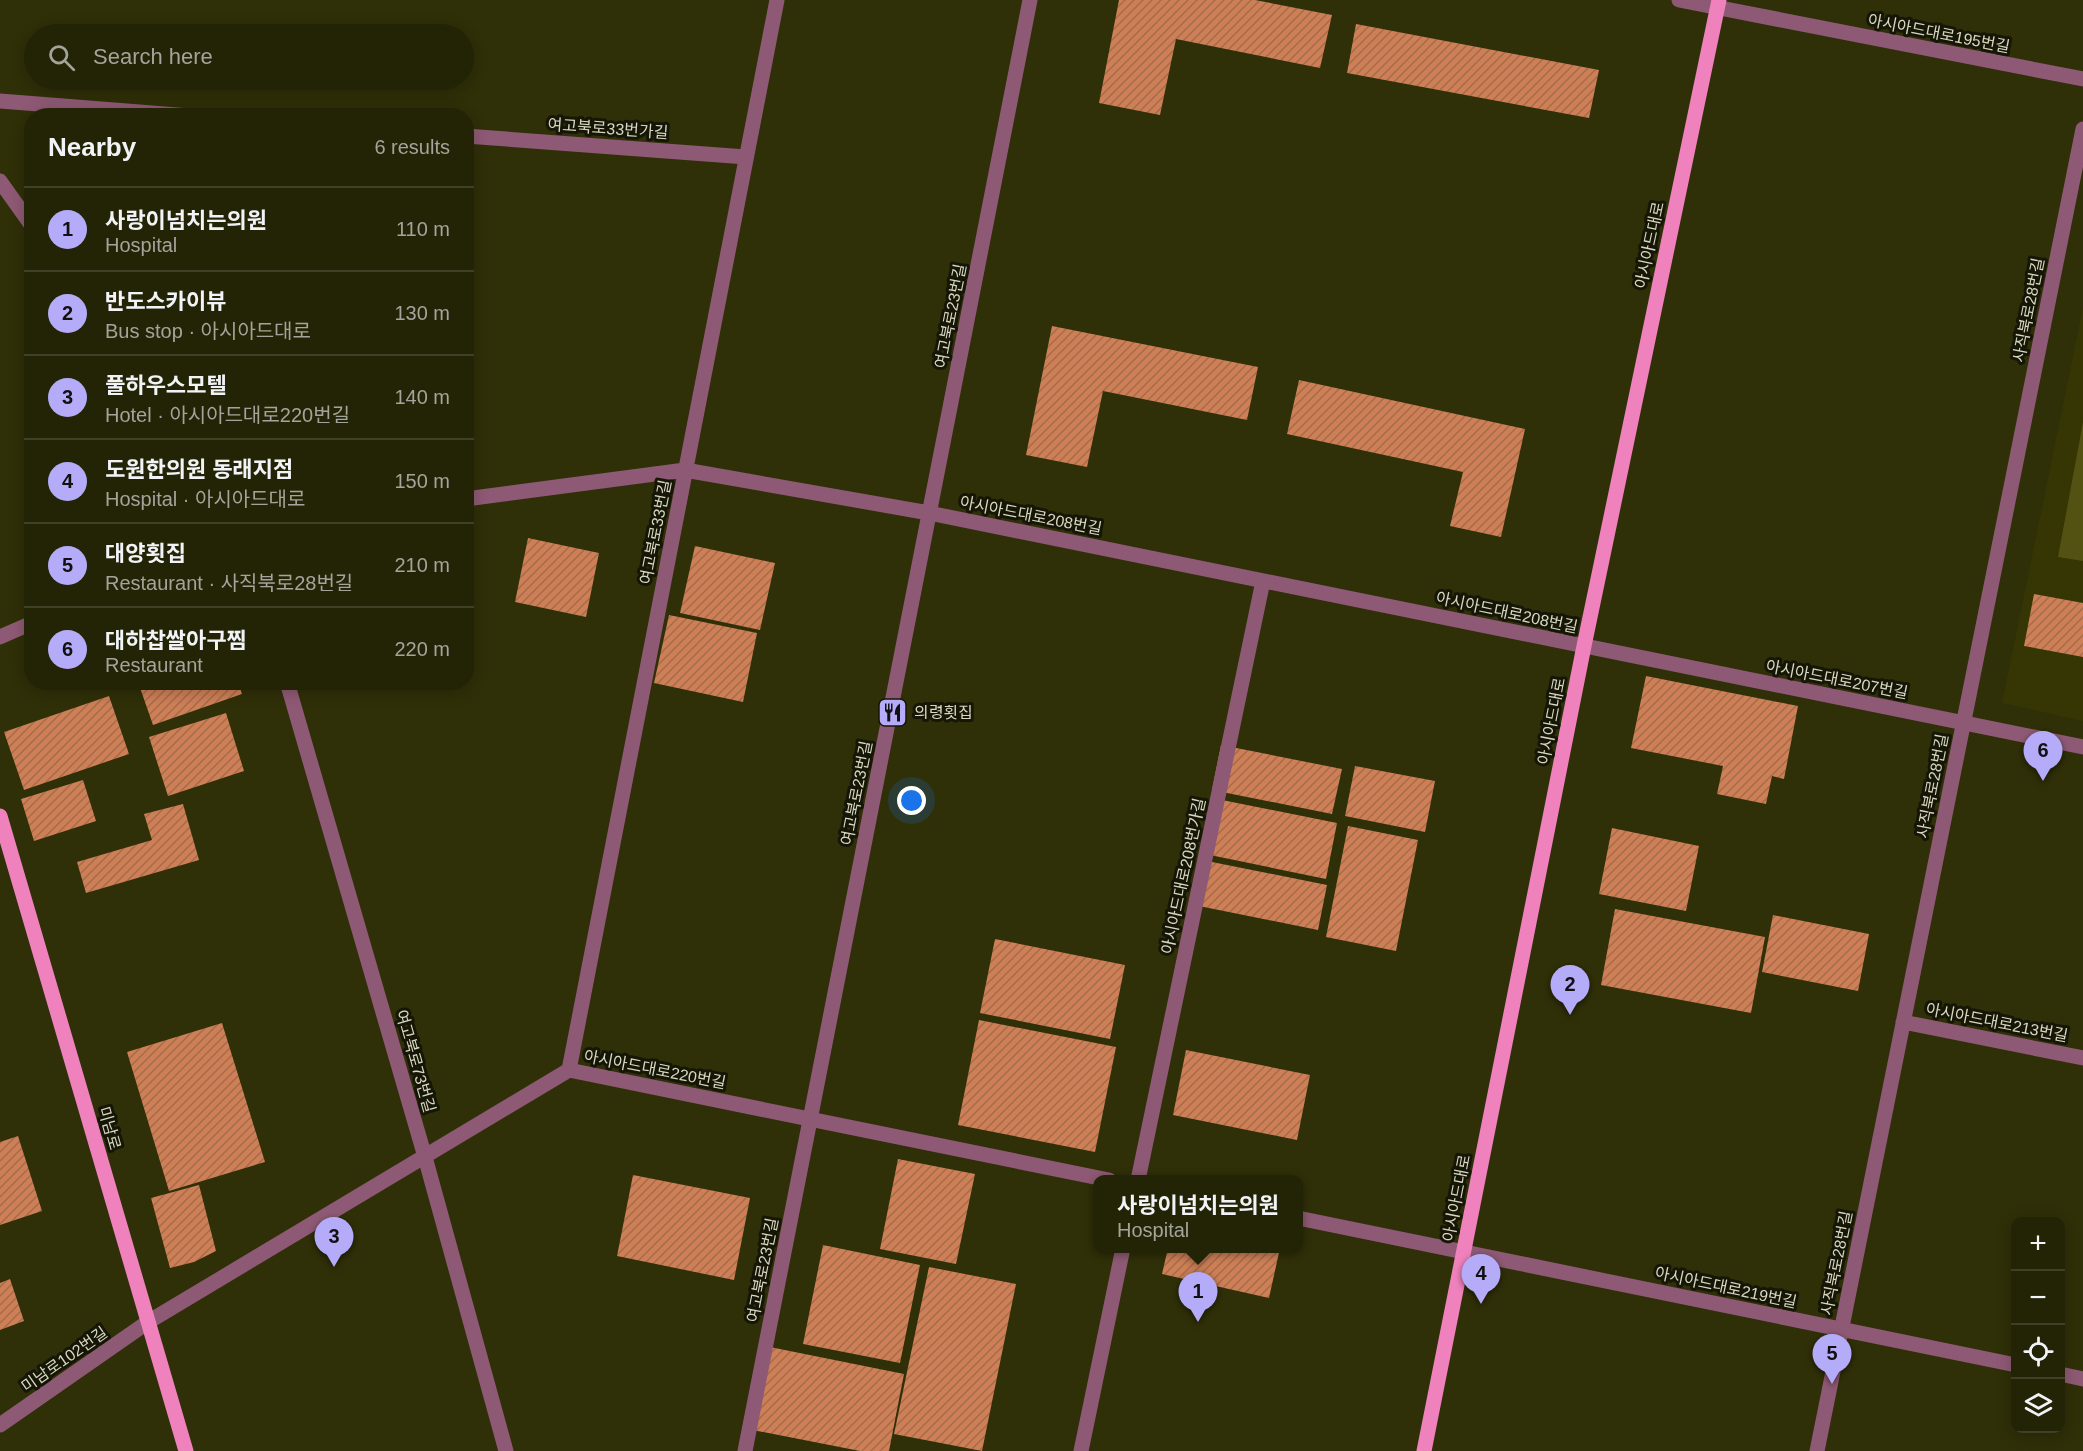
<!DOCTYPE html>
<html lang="en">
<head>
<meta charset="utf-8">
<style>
	:root { --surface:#232306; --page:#2f2f14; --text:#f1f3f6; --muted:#a3a49b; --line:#404028; --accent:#b4acf9 }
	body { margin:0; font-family:Arial,"Noto Sans KR",sans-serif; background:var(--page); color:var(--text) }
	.controls { position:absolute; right:18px; bottom:18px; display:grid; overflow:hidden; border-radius:12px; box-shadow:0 3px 15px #0003 }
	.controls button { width:54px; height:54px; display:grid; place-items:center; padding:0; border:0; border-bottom:2px solid var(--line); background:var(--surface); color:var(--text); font:30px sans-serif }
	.you { position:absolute; left:912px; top:801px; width:21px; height:21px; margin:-15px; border:4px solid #fff; border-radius:50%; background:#1a73e8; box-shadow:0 0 0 9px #1a73e833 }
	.badge { display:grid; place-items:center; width:39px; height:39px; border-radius:50%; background:var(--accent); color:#111; font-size:20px; font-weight:700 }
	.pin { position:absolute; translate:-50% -50px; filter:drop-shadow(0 2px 3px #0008) }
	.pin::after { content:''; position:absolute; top:32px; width:21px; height:18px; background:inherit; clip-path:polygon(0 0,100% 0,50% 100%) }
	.popup { position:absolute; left:1093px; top:1175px; width:210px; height:78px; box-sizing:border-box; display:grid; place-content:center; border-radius:12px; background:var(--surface); filter:drop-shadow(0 2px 4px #0005); font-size:20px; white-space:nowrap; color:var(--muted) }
	.popup b { font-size:22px; color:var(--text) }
	.popup::after { content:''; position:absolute; left:50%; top:100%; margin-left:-12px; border:12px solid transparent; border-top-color:var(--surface) }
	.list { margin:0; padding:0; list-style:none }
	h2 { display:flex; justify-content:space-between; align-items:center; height:78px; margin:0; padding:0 24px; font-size:26px }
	h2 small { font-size:20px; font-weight:400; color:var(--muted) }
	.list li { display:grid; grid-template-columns:39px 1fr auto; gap:18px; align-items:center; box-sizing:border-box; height:84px; padding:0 24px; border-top:2px solid var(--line) }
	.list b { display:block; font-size:22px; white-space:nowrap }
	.list p { margin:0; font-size:20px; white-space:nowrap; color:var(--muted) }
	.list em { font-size:20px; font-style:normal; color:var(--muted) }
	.icon { flex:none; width:33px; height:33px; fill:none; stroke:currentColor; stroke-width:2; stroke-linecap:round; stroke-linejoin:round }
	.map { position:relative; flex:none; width:2083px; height:1451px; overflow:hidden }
	.search { position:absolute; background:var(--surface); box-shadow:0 3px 15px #0003; left:24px; top:24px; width:450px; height:66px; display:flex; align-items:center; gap:15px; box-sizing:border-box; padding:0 21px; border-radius:33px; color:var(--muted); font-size:22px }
	.panel { position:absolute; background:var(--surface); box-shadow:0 3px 15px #0003; left:24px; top:108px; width:450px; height:582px; border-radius:24px }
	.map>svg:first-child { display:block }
	.built { fill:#363504 }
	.green { fill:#535213 }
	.building { fill:url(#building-hatch) }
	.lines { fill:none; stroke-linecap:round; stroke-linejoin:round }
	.minor { stroke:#8e5974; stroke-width:15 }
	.major { stroke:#ef82bc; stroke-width:15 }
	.labels { text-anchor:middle; stroke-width:6; stroke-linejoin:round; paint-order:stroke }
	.street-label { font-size:16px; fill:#d7d7c2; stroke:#161607 }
	.poi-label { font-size:16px; fill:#d7d7c2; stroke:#161607; text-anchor:start }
</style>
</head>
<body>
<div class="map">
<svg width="2083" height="1451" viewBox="0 0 2083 1451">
	<defs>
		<pattern id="building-hatch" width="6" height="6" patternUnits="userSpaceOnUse" patternTransform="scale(1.5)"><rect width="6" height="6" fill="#ce7f55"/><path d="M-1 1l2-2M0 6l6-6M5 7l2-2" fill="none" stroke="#a36c4d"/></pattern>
	</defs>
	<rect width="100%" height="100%" fill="#2f2f08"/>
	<path class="built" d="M2083,307V721L2002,703Z"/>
	<path class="green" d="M2083,422V561L2058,557Z"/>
	<path class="building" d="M1119,0H1255L1332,15L1320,68L1176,39L1160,115L1099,103Z
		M1356,24L1599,70L1589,118L1347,73Z
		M1052,326L1258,367L1247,420L1103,391L1087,467L1026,455Z
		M1299,380L1525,429L1501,537L1450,526L1463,472L1287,434Z
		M528,538L599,553L586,617L515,602Z
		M695,546L775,563L760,630L680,613Z
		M2034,594L2083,603V657L2024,646Z
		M669,615L757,633L743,702L654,683Z
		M1646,676L1798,706L1784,779L1772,776L1766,804L1717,794L1723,766L1631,748Z
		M138,682H238L242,694L153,725Z
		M331,682H356V683L334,690Z
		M109,696L129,754L24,790L4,732Z
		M226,713L244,771L168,796L149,737Z
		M1221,745L1342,769L1332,814L1212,790Z
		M1355,766L1435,781L1425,832L1345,816Z
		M83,780L96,821L34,841L21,799Z
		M1222,800L1337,823L1326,879L1210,855Z
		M183,804L199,860L86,893L77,862L152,840L144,814Z
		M1348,826L1418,840L1396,951L1326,937Z
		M1612,828L1699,846L1686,911L1599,894Z
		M1207,861L1327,885L1318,930L1199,906Z
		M1615,909L1765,937L1751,1013L1601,985Z
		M1773,915L1869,934L1858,991L1762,972Z
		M995,939L1125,965L1110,1039L980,1013Z
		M979,1020L1116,1047L1095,1152L958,1125Z
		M222,1023L265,1162L169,1191L127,1052Z
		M1186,1050L1310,1075L1297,1140L1173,1115Z
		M18,1136L42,1211L0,1225V1142Z
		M898,1159L975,1174L956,1264L880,1249Z
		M633,1175L750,1198L734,1280L617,1256Z
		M199,1185L216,1251L194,1262L170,1268L151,1198Z
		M823,1245L920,1265L900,1363L803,1344Z
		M1168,1248H1280L1269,1298L1162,1274Z
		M929,1267L1016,1284L982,1451L894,1434Z
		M10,1279L24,1321L0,1330V1283Z
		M765,1346L904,1374L889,1451H860L748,1429Z"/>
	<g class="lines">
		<path class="minor" d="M1679,0L2083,79
			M0,101L190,116
			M466,136L746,157
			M0,181L32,226
			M466,499L685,470L929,513L2083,747
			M0,637L32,623
			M287,682L425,1157L506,1451
			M1903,1022L2083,1058
			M569,1070L777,0
			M1138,1180L1263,581
			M1298,1218L2016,1365
			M2060,1374L2083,1379
			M0,1425L148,1322L569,1070L1109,1180
			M745,1451L1030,0
			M1081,1451L1123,1248
			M1817,1451L2083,129"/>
		<path class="major" d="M0,816L186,1451
			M1424,1451L1584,646L1719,0"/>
	</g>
	<defs>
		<symbol id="restaurant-square" viewBox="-11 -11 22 22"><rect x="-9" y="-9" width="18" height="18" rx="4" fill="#b4acf9" stroke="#161607"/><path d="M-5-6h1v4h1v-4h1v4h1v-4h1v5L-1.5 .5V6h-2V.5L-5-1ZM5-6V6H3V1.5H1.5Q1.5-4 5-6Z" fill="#111"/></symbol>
	</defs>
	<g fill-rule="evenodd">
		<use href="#restaurant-square" x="876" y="696" width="33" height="33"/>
	</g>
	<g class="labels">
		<g class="street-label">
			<text transform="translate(1939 33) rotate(11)" y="6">아시아드대로195번길</text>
			<text transform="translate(608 128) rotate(4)" y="6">여고북로33번가길</text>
			<text transform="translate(1649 245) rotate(-78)" y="6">아시아드대로</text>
			<text transform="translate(2028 310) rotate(-79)" y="6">사직북로28번길</text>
			<text transform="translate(950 316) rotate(-79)" y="6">여고북로23번길</text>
			<text transform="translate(1031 515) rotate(11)" y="6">아시아드대로208번길</text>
			<text transform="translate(655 532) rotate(-79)" y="6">여고북로33번길</text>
			<text transform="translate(1507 612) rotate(12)" y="6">아시아드대로208번길</text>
			<text transform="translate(1837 679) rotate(11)" y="6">아시아드대로207번길</text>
			<text transform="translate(1551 721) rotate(-79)" y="6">아시아드대로</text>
			<text transform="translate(1932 786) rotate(-79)" y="6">사직북로28번길</text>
			<text transform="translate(856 793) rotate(-79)" y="6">여고북로23번길</text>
			<text transform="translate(1183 876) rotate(-78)" y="6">아시아드대로208번가길</text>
			<text transform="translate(1997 1022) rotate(11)" y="6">아시아드대로213번길</text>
			<text transform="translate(416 1061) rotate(74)" y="6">여고북로73번길</text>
			<text transform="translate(655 1069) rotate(11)" y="6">아시아드대로220번길</text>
			<text transform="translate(110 1128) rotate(74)" y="6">미남로</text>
			<text transform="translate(1456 1198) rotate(-79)" y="6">아시아드대로</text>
			<text transform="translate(1836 1263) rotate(-79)" y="6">사직북로28번길</text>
			<text transform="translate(762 1270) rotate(-79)" y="6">여고북로23번길</text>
			<text transform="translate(1726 1287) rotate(12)" y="6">아시아드대로219번길</text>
			<text transform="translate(64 1359) rotate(-35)" y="6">미남로102번길</text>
		</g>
		<g class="poi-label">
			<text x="914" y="718">의령횟집</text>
		</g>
	</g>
</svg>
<div class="controls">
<button>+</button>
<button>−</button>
<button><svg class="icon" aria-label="locate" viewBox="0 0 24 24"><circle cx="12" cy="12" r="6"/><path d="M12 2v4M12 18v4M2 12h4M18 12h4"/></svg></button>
<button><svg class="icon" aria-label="layers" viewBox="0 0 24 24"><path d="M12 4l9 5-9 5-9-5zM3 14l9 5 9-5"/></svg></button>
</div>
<div class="you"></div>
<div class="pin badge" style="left:1198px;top:1322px">1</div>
<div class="popup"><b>사랑이넘치는의원</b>Hospital</div>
<div class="pin badge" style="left:1570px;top:1015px">2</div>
<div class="pin badge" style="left:334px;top:1267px">3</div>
<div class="pin badge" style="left:1481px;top:1304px">4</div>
<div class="pin badge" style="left:1832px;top:1384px">5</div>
<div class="pin badge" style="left:2043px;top:781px">6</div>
<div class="search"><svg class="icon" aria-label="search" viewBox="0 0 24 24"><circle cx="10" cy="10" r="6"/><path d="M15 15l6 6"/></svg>Search here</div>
<section class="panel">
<h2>Nearby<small>6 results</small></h2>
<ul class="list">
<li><span class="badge">1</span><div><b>사랑이넘치는의원</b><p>Hospital</p></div><em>110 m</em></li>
<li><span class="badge">2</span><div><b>반도스카이뷰</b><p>Bus stop · 아시아드대로</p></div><em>130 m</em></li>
<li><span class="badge">3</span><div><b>풀하우스모텔</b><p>Hotel · 아시아드대로220번길</p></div><em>140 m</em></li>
<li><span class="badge">4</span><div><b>도원한의원 동래지점</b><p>Hospital · 아시아드대로</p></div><em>150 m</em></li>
<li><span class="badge">5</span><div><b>대양횟집</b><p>Restaurant · 사직북로28번길</p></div><em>210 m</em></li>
<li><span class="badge">6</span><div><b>대하찹쌀아구찜</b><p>Restaurant</p></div><em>220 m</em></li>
</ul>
</section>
</div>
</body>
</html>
